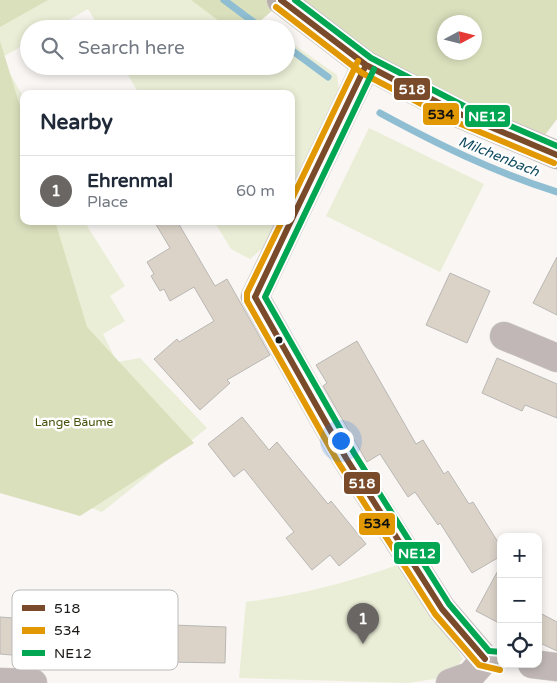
<!DOCTYPE html>
<html lang="en">
<head>
<meta charset="utf-8">
<style>
	:root { --surface:#fff; --page:#f2f2f3; --text:#1f2937; --muted:#747a83; --line:#e0e1e3; --accent:#696664 }
	body { margin:0; font-family:"Varela Round",sans-serif; background:var(--page); color:var(--text) }
	.controls { position:absolute; right:15px; bottom:15px; display:grid; overflow:hidden; border-radius:10px; box-shadow:0 2px 8px #0003 }
	.controls button { width:45px; height:45px; display:grid; place-items:center; padding:0; border:0; border-bottom:1px solid var(--line); background:var(--surface); color:var(--text); font:25px sans-serif }
	.compass { position:absolute; left:437px; top:15px; width:45px; height:45px; border-radius:50%; background:var(--surface); box-shadow:0 2px 8px #0003; rotate:83deg }
	.you { position:absolute; left:340px; top:440px; width:18px; height:18px; margin:-12px; border:4px solid #fff; border-radius:50%; background:#1a73e8; box-shadow:0 0 0 8px #1a73e833 }
	.badge { display:grid; place-items:center; width:32px; height:32px; border-radius:50%; background:var(--accent); color:#fff; font-size:16px; font-weight:700 }
	.pin { position:absolute; translate:-50% -41px; filter:drop-shadow(0 1px 2px #0008) }
	.pin::after { content:''; position:absolute; top:26px; width:18px; height:15px; background:inherit; clip-path:polygon(0 0,100% 0,50% 100%) }
	.list { margin:0; padding:0; list-style:none }
	h2 { display:flex; justify-content:space-between; align-items:center; height:65px; margin:0; padding:0 20px; font-size:21px }
	h2 small { font-size:16px; font-weight:400; color:var(--muted) }
	.list li { display:grid; grid-template-columns:32px 1fr auto; gap:15px; align-items:center; box-sizing:border-box; height:70px; padding:0 20px; border-top:1px solid var(--line) }
	.list b { display:block; font-size:19px; white-space:nowrap }
	.list p { margin:0; font-size:16px; white-space:nowrap; color:var(--muted) }
	.list em { font-size:16px; font-style:normal; color:var(--muted) }
	.icon { flex:none; width:28px; height:28px; fill:none; stroke:currentColor; stroke-width:2; stroke-linecap:round; stroke-linejoin:round }
	.map { position:relative; flex:none; width:557px; height:683px; overflow:hidden }
	.search { position:absolute; background:var(--surface); box-shadow:0 2px 8px #0003; left:20px; top:20px; width:275px; height:55px; display:flex; align-items:center; gap:12px; box-sizing:border-box; padding:0 18px; border-radius:28px; color:var(--muted); font-size:19px }
	.panel { position:absolute; background:var(--surface); box-shadow:0 2px 8px #0003; left:20px; top:90px; width:275px; height:135px; border-radius:10px }
	.map>svg:first-child { display:block }
	.green { fill:#eaeed6 }
	.forest { fill:#dadfbc; fill-rule:evenodd }
	.lines { fill:none; stroke-linecap:round; stroke-linejoin:round }
	.stream { stroke:#8fbed2; stroke-width:7 }
	.building { fill:#dbd3c8; stroke:#b9b7b4 }
	.minor-casing { stroke:#d5d3d1; stroke-width:29 }
	.major-casing { stroke:#d5d3d1; stroke-width:29 }
	.minor { stroke:#c1b7b7; stroke-width:28 }
	.major { stroke:#b9afad; stroke-width:28 }
	.bus-1-casing { stroke:#fff; stroke-width:10 }
	.bus-2-casing { stroke:#fff; stroke-width:10 }
	.bus-3-casing { stroke:#fff; stroke-width:10 }
	.bus-1 { stroke:#7a4b2a; stroke-width:6 }
	.bus-2 { stroke:#e19802; stroke-width:6 }
	.bus-3 { stroke:#00a651; stroke-width:6 }
	.bus-dot { fill:#1b1917; stroke:#fff; stroke-width:2 }
	.labels { text-anchor:middle; stroke-width:5; stroke-linejoin:round; paint-order:stroke }
	.park-label { font-size:12px; fill:#47510a; stroke:#fff }
	.water-label { font-size:14px; font-style:italic; fill:#104b60; stroke:#fff }
	.key { fill:#fff; stroke:#bbbab9; stroke-width:1 }
	.key-label { font-size:14px; fill:#1b1917 }
	.line-badge { stroke:#fff; stroke-width:2 }
	.badge-label { font-size:14px; text-anchor:middle; font-weight:bold; fill:#fff }
	.pale-badge-label { font-size:14px; text-anchor:middle; font-weight:bold; fill:#111 }
</style>
</head>
<body>
<div class="map">
<svg width="557" height="683" viewBox="0 0 557 683">
	<rect width="100%" height="100%" fill="#f9f6f3"/>
	<path class="green" d="M0,0H234L272,29H100L88,9L53,29H29V42L1,58L24,98V221H84L125,286L110,296L125,321L103,334L117,362L140,358L207,428L102,512L0,472Z
		M286,39L337,75L339,89L291,190V94H139L123,66H286Z
		M369,128L484,184L440,272L326,216Z
		M214,221H277L264,247L250,259L231,249Z
		M397,565L443,627L463,659L447,677L408,683L239,678L246,602C299,595 347,583 397,565Z"/>
	<path class="forest" d="M0,0H48L0,27Z
		M191,0H557V119L536,147L282,2L251,29H230ZM444,22H474V52H444Z
		M0,41L24,119V221H55L87,327L194,443L80,516L0,493Z"/>
	<g class="lines">
		<path class="stream" d="M224,0L263,29
			M286,46L328,77
			M380,113C439,145 492,171 557,192"/>
	</g>
	<path class="building" d="M154,221H177L215,286L227,279L270,355L227,380L230,383L200,410L154,359L177,339L179,342L214,321L194,287L170,301L164,289L160,291L151,276L154,274L147,262L170,248Z
		M557,257V315L533,303Z
		M450,273L490,291L467,343L426,325Z
		M357,341L416,444L423,440L444,474L448,471L469,504L473,502L501,547V556L472,573L440,523L438,525L415,492L408,497L380,454L367,462L323,386L327,383L316,365Z
		M497,358L557,384V418L525,405L522,411L482,393Z
		M242,417L269,450L277,442L328,504L331,501L366,544L339,566L330,555L312,570L286,538L294,532L244,469L234,477L208,444Z
		M501,565V624L476,611Z
		M538,612L557,622V651L538,642Z
		M0,617L70,622L67,660L0,654Z
		M109,625L172,628V625L226,627L225,663L108,661Z"/>
	<g class="lines">
		<defs>
			<path id="minor" d="M366,65L255,297L346,458L442,609L485,659
				M504,336L557,358
				M532,664L557,667
				M0,682L33,683
				M450,683L470,676L485,659"/>
			<path id="major" d="M281,0L366,65L460,114L557,155"/>
		</defs>
		<use href="#minor" class="minor-casing"/>
		<use href="#major" class="major-casing"/>
		<use href="#minor" class="minor"/>
		<use href="#major" class="major"/>
		<defs>
			<path id="bus-1" d="M281,0L366,65L460,114L557,155
				M291,221L366,65
				M255,297L346,458L442,609L485,659
				M255,297L291,221"/>
			<path id="bus-2" d="M276,7L362,73L456,122L554,163
				M291,201L358,61
				M282,221L247,293V301L338,462L435,614L479,665L500,670"/>
			<path id="bus-3" d="M295,0L371,58L464,106L557,146
				M374,69L265,297L354,453L449,604L489,651L501,652"/>
		</defs>
		<use href="#bus-1" class="bus-1-casing"/>
		<use href="#bus-2" class="bus-2-casing"/>
		<use href="#bus-3" class="bus-3-casing"/>
		<use href="#bus-1" class="bus-1"/>
		<use href="#bus-2" class="bus-2"/>
		<use href="#bus-3" class="bus-3"/>
	</g>
	<circle class="bus-dot" cx="279" cy="340" r="4.5"/>
	<g class="labels">
		<g class="park-label">
			<text x="74" y="426">Lange Bäume</text>
		</g>
		<g class="water-label">
			<text transform="translate(499 156) rotate(22)" y="5">Milchenbach</text>
		</g>
	</g>
	<rect x="12" y="590" width="166" height="80" rx="8" class="key"/>
	<rect x="22" y="605" width="23" height="6" fill="#7a4b2a"/>
	<rect x="22" y="627" width="23" height="7" fill="#e19802"/>
	<rect x="22" y="650" width="23" height="6" fill="#00a651"/>
	<g class="key-label">
		<text x="54" y="613">518</text>
		<text x="54" y="635">534</text>
		<text x="54" y="658">NE12</text>
	</g>
	<g class="line-badge">
		<rect x="393" y="77" width="38" height="24" rx="5" fill="#7a4b2a"/>
		<rect x="422" y="102" width="38" height="24" rx="5" fill="#e19802"/>
		<rect x="464" y="104" width="47" height="24" rx="5" fill="#00a651"/>
		<rect x="343" y="471" width="38" height="24" rx="5" fill="#7a4b2a"/>
		<rect x="358" y="512" width="38" height="24" rx="5" fill="#e19802"/>
		<rect x="393" y="541" width="48" height="24" rx="5" fill="#00a651"/>
	</g>
	<g class="badge-label">
		<text x="412" y="94">518</text>
		<text x="487" y="121">NE12</text>
		<text x="362" y="488">518</text>
		<text x="417" y="558">NE12</text>
	</g>
	<g class="pale-badge-label">
		<text x="441" y="119">534</text>
		<text x="377" y="528">534</text>
	</g>
</svg>
<div class="controls">
<button>+</button>
<button>−</button>
<button><svg class="icon" aria-label="locate" viewBox="0 0 24 24"><circle cx="12" cy="12" r="6"/><path d="M12 2v4M12 18v4M2 12h4M18 12h4"/></svg></button>
</div>
<svg class="compass" viewBox="-18 -18 36 36"><path d="M0-13l5 13h-10z" fill="#e53935"/><path d="M0 13l5-13h-10z" fill="#747a83"/></svg>
<div class="you"></div>
<div class="pin badge" style="left:363px;top:644px">1</div>
<div class="search"><svg class="icon" aria-label="search" viewBox="0 0 24 24"><circle cx="10" cy="10" r="6"/><path d="M15 15l6 6"/></svg>Search here</div>
<section class="panel">
<h2>Nearby<small></small></h2>
<ul class="list">
<li><span class="badge">1</span><div><b>Ehrenmal</b><p>Place</p></div><em>60 m</em></li>
</ul>
</section>
</div>
</body>
</html>
